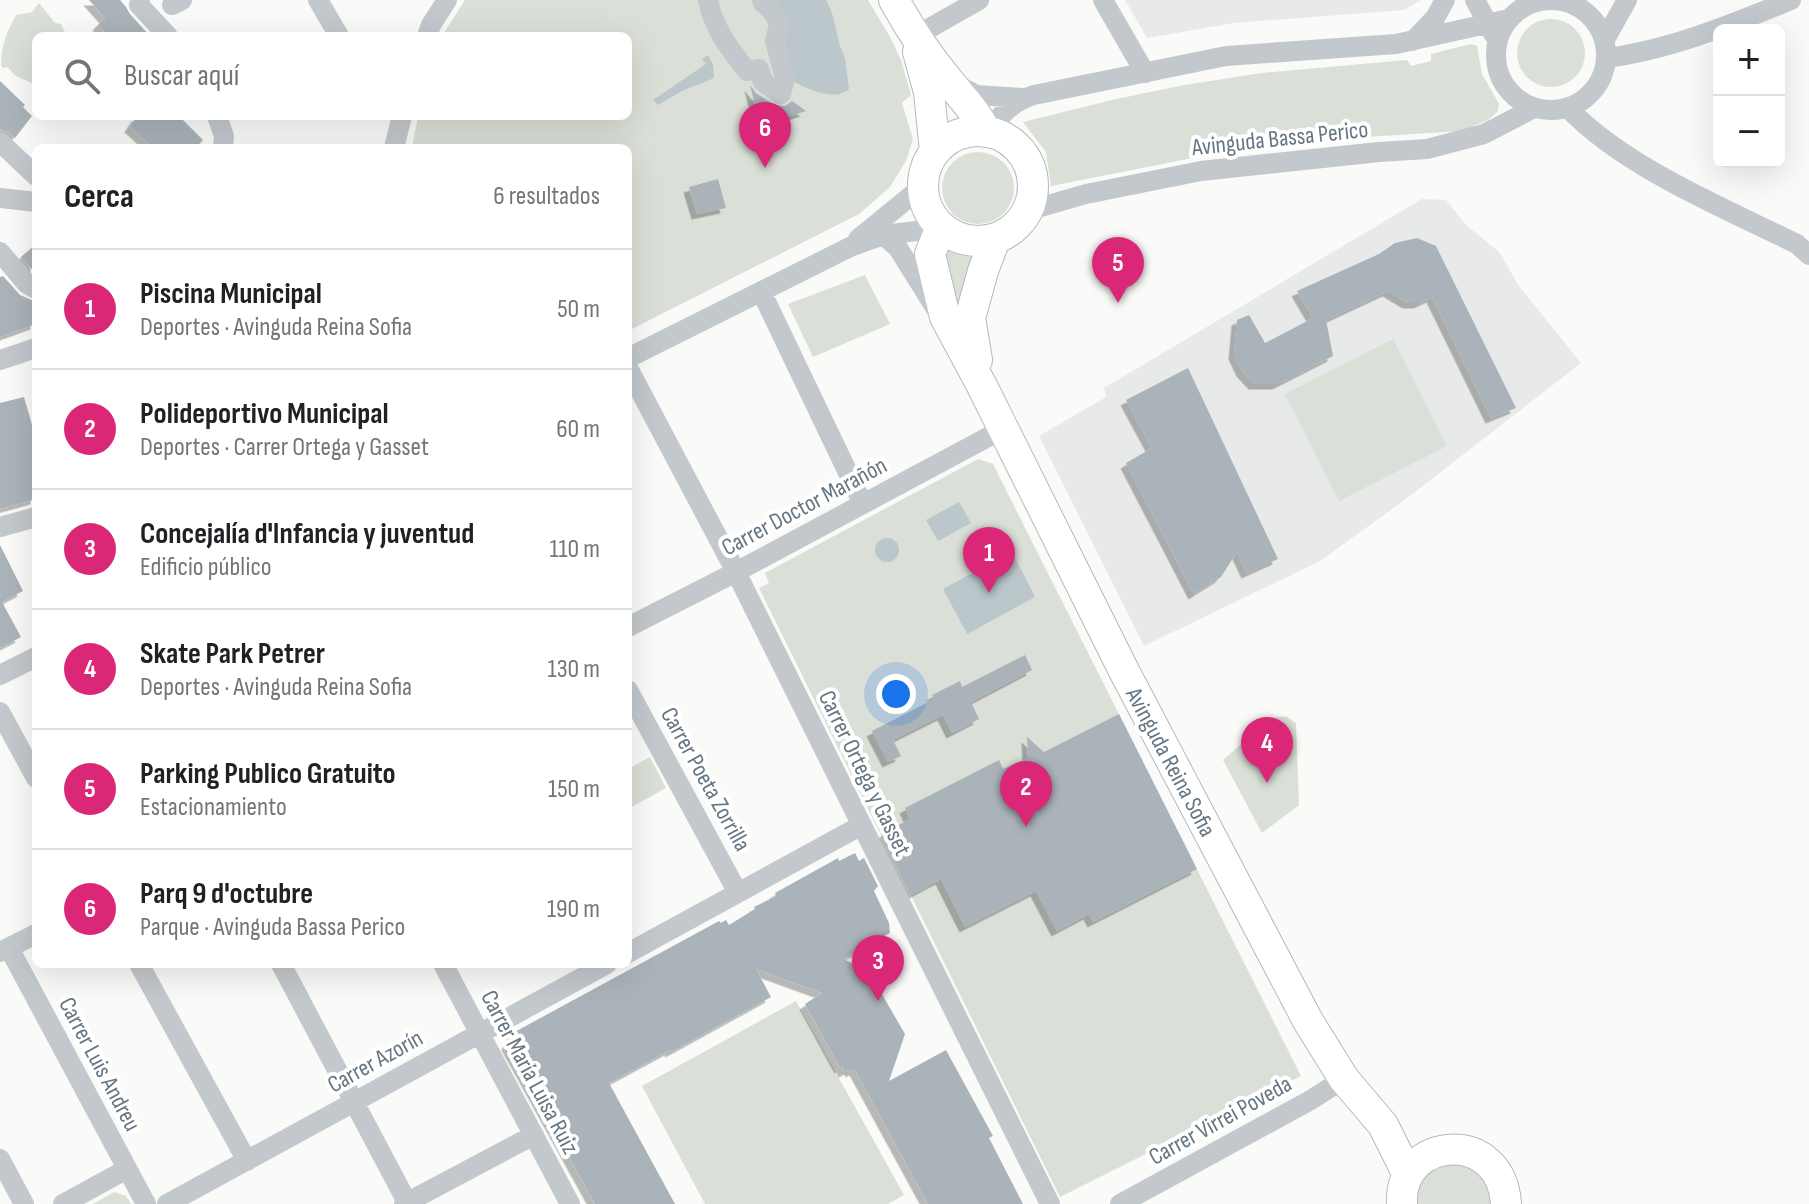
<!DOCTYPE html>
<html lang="es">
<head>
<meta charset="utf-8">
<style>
	:root { --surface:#fff; --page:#f6f6f6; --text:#202124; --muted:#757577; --line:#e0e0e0; --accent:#db2777 }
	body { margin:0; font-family:"Sofia Sans Condensed",sans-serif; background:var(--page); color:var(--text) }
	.controls { position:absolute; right:24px; top:24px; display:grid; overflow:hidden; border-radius:12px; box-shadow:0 8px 32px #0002 }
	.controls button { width:72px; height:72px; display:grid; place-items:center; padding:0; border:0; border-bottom:2px solid var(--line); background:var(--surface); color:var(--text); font:40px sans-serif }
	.you { position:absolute; left:896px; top:694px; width:28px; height:28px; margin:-20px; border:6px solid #fff; border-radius:50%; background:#1a73e8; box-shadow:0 0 0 12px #1a73e833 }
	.badge { display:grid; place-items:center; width:52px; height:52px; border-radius:50%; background:var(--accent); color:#fff; font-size:26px; font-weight:700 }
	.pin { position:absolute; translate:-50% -66px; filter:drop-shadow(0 2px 4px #0008) }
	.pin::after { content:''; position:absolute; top:42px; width:28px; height:24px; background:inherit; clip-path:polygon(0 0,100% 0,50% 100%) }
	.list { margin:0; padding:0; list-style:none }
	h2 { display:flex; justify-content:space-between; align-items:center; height:104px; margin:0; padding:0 32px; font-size:34px }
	h2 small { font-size:26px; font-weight:400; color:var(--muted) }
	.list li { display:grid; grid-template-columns:52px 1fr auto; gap:24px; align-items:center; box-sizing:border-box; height:120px; padding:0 32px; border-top:2px solid var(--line) }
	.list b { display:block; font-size:30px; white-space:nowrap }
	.list p { margin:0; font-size:26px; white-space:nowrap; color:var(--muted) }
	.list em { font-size:26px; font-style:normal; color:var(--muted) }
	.icon { flex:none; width:44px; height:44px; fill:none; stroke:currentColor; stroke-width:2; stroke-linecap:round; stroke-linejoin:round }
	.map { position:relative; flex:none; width:1809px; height:1204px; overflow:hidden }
	.search { position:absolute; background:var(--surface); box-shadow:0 8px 32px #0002; left:32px; top:32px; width:600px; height:88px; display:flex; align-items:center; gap:20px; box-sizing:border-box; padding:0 28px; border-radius:12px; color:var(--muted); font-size:30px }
	.panel { position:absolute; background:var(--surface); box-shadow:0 8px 32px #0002; left:32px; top:144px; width:600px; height:824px; border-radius:12px }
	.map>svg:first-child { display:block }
	.built { fill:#e8e9e9 }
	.green { fill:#dadfd7 }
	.water { fill:#bbc7cb }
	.building { fill:#aab3b9; filter:url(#shadow) }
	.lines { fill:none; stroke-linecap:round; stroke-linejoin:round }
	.secondary-casing { stroke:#b3babf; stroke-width:32 }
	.street { stroke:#c3c8cc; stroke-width:20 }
	.secondary { stroke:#fff; stroke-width:30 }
	.labels { text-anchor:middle; stroke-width:8; stroke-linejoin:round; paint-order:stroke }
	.street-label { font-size:24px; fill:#657683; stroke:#fff }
</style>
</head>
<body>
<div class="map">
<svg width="1809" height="1204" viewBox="0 0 1809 1204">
	<defs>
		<filter id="shadow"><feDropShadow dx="-5.5" dy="5.5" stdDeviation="0" flood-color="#0004"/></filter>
	</defs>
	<rect width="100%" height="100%" fill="#fafaf8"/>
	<path class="built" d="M1125,0H1421L1404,10L1234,23L1147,38Z
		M1422,199L1446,200L1466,225L1499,252L1519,286L1581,363L1406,499L1320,561L1144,646L1039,436L1106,397L1104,388Z"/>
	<path class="green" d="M465,0H868L890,37L901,60L911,95L902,103L913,139L906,161L890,187L859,214L628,331V148H412L418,116H628V36H442Z
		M39,3L55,23L61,24L67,36H36V85L14,75L8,67L3,68L1,65C1,46 7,32 16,15L32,12Z
		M1517 53a34 34 0 1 1 68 0a34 34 0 1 1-68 0Z
		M1471,44L1477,46L1482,74L1499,104L1498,111L1488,120L1461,131L1269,143L1051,186L1046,152L1023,122L1112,100L1179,86L1261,73L1407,60L1411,66L1431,61V54Z
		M942 188a36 36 0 1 1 72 0a36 36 0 1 1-72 0Z
		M944,249L972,256L974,260L964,282L958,319Z
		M865,275L890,324L813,357L788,304Z
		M1393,339L1447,446L1339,501L1285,394Z
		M978,459L993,464L1301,1076L1060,1197L759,588L769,583L765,573Z
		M1286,716L1296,723L1299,805L1262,833L1223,760L1271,718Z
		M650,757L666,788L628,809V769Z
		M796,1001L904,1195L888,1204H705L642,1086Z
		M1446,1163C1482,1167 1483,1172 1493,1204H1413L1412,1199L1427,1172Z
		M114,1192L126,1196L131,1204H93Z"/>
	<path class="water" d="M762,0H826L832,13L840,46L845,58L849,89C833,104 802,85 785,78Z
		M708,55L713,65L714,78L682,91L658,105L653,100L706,64L702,59Z
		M959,502L971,523L938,541L926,520Z
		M875 550a12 12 0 1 1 24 0a12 12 0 1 1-24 0Z
		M1012,552L1035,597L967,634L943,589Z"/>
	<path class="building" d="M89,0H120L126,7L130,14L150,36H108L98,25L105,18Z
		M0,81L25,105L23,107L32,116L15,138L8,132L0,129Z
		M750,85L756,93L774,105L785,106L792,101L806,111L787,117L785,128L769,119L759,122Z
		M137,116H179L203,140L196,148H153L130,127Z
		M718,179L726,208L697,214L689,187Z
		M1417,238L1436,246L1516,408L1491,418L1432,297L1419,303H1408L1388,291L1326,320L1333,356L1278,384H1254L1242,371L1234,354L1237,320L1249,315L1265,343L1313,318L1297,291L1379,254L1395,243Z
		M36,244V274L21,257Z
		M3,276L20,295L36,302V324L0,337V277Z
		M1188,368L1278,559L1247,573L1237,552L1221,577L1194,594L1126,463L1152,448L1126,400Z
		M24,397L36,439V499L0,509V403Z
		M0,545L23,591L2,602L21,637L0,648Z
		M1025,655L1032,670L971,702L979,719L952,733L943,715L893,740L901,756L888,762L872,731L934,699L932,695L960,681L962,687Z
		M1119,714L1197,869L1093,922L1089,914L1057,931L1036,891L965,927L941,879L911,895L881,834L910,819L905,808L999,760L1003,769L1028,758L1027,737L1044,752Z
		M855,853L859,861L864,858L878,886L874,891L889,923L890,933L844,959L869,972L905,1034L889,1081L946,1050L993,1136L989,1138L1023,1204H928L855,1070L851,1072L850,1069L844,1072L842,1067L840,1068L805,1004L822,993L756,969L771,997L671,1052L670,1050L609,1083L675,1204H595L507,1045L511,1034L719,921L721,923L726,920L729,925L755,909L754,907L776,896L775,893L838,858L839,861Z"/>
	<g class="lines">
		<defs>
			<path id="secondary" d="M894,0C910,29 927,55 948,80C962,98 976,111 986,132
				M918,52L929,92L935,152
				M923 186a55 55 0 1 1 110 0a55 55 0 1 1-110 0Z
				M941,227L930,254L945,317L982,386L1123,669L1308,1021L1344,1079L1383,1125L1408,1175
				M977,360L970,318L983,271L995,239
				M1402,1204C1398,1136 1502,1127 1506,1204"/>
		</defs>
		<use href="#secondary" class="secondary-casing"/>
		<path class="street" d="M140,0L139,5L168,36
			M318,0L339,36
			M708,0C713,28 730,49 747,71L759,69L763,82L781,94L785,78L775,41L779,25L775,15L768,7L763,3L762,0
			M1103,0L1145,73
			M1475,0L1494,35
			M1496 55a55 55 0 1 1 110 0a55 55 0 1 1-110 0Z
			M172,5L182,0
			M427,36L431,25L447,0
			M914,37L979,0
			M1413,41L1435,18L1445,0
			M1604,41L1627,0
			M1606,58C1670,50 1732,24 1791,0
			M958,85L976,95L1023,98
			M1568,108C1624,167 1724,208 1797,244L1809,255
			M217,116L224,136L223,148
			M989,132C999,115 1014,101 1034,95L1226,56L1396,44L1509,19
			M0,142L36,176
			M394,148L402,116
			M0,198L36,202
			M1027,211L1086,194L1201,171L1379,152L1427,149L1484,134L1534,108
			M883,235L898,248L936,309
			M858,239L923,186
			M0,252L27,284L36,289
			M761,291L863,504
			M628,358L850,247L883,235L917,231L937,223
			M0,360L36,348
			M628,368L736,572L1050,1204
			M0,527L36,517
			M628,627L736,572L1003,429
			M0,675L36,657
			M628,690L738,893
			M0,712L36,778
			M9,948L146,1204
			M0,952L36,934
			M628,953L862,825
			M139,964L247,1161
			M281,964L408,1204
			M443,964L570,1204
			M0,1159L24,1204
			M63,1204L127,1169
			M167,1204L607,964
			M404,1204L534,1135
			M1120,1204L1309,1101L1344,1079"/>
		<use href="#secondary" class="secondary"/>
	</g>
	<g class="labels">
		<g class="street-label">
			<text transform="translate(1280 138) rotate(-6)" y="8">Avinguda Bassa Perico</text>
			<text transform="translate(804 506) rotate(-28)" y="8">Carrer Doctor Marañón</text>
			<text transform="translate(1171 762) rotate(62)" y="8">Avinguda Reina Sofia</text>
			<text transform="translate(865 773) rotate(64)" y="8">Carrer Ortega y Gasset</text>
			<text transform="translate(706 779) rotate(61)" y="8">Carrer Poeta Zorrilla</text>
			<text transform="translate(375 1061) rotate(-29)" y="8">Carrer Azorín</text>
			<text transform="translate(100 1064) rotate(62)" y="8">Carrer Luis Andreu</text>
			<text transform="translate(530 1072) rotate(62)" y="8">Carrer María Luisa Ruiz</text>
			<text transform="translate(1220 1120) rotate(-29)" y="8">Carrer Virrei Poveda</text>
		</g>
	</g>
</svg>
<div class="controls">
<button>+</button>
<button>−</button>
</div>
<div class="you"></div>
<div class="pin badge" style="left:989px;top:593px">1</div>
<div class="pin badge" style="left:1026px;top:827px">2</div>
<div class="pin badge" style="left:878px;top:1001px">3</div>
<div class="pin badge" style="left:1267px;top:783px">4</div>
<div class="pin badge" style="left:1118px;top:303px">5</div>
<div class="pin badge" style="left:765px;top:168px">6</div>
<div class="search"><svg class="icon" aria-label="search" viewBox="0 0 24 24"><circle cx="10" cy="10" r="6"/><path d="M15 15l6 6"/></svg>Buscar aquí</div>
<section class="panel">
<h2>Cerca<small>6 resultados</small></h2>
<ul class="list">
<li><span class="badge">1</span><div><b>Piscina Municipal</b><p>Deportes · Avinguda Reina Sofia</p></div><em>50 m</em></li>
<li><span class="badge">2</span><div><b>Polideportivo Municipal</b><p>Deportes · Carrer Ortega y Gasset</p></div><em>60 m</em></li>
<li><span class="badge">3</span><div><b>Concejalía d'Infancia y juventud</b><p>Edificio público</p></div><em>110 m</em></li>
<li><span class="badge">4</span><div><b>Skate Park Petrer</b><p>Deportes · Avinguda Reina Sofia</p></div><em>130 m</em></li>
<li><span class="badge">5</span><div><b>Parking Publico Gratuito</b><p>Estacionamiento</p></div><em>150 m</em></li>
<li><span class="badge">6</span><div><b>Parq 9 d'octubre</b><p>Parque · Avinguda Bassa Perico</p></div><em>190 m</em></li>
</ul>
</section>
</div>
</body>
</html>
